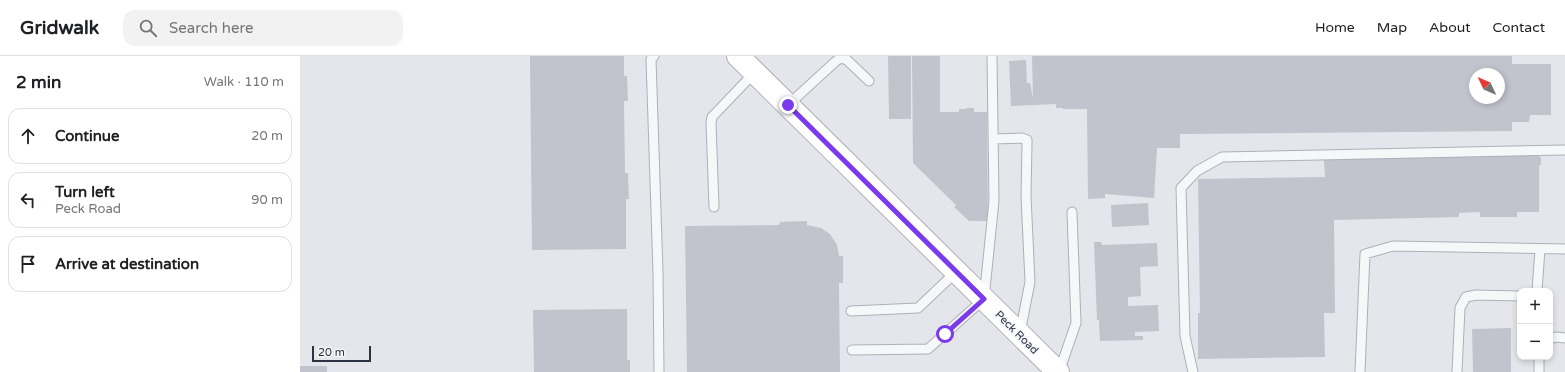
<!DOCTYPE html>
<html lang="en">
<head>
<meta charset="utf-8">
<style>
	:root { --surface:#fff; --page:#f2f2f2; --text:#202124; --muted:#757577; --line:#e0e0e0 }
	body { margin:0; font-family:"Varela Round",sans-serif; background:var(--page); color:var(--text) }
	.controls { position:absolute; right:12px; bottom:12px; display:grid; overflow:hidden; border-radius:8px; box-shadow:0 2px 6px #0003 }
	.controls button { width:36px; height:36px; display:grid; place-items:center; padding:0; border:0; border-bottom:1px solid var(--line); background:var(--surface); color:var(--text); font:20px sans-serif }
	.compass { position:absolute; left:1169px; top:12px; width:36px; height:36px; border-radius:50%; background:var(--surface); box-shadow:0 2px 6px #0003; rotate:314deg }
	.scale { position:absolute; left:12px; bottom:10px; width:59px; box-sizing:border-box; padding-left:4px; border:2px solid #2c3242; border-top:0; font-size:11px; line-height:14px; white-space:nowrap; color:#2c3242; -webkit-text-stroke:3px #f3f5f8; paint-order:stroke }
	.stop { position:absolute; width:12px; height:12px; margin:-9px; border:3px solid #7c3aed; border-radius:50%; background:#fff }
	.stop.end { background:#7c3aed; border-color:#fff; box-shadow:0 1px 4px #0008 }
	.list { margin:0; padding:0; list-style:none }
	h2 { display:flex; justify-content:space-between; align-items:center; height:52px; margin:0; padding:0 16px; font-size:17px }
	h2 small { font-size:13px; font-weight:400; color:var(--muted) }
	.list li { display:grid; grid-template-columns:26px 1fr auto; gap:12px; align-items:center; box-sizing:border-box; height:56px; margin:0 8px 8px; padding:0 8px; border:1px solid var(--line); border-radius:12px }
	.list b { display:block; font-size:15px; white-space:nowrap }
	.list p { margin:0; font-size:13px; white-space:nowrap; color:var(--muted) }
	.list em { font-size:13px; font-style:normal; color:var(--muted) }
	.icon { flex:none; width:22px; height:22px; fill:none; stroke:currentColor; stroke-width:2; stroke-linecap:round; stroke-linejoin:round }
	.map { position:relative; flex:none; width:1265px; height:316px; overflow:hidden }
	header { display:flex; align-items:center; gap:24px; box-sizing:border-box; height:56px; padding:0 20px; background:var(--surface); border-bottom:1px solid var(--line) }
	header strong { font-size:19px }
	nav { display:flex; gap:22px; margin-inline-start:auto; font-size:14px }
	.search { width:280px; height:36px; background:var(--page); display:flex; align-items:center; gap:10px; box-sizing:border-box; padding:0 14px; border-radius:12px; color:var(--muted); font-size:15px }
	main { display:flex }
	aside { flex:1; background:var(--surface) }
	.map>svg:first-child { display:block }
	.building { fill:#c1c4cd; fill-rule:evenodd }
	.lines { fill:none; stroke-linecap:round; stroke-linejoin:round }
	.lane-casing { stroke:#adb0b8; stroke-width:11 }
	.secondary-casing { stroke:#adb0b8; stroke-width:24 }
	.lane { stroke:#f6f7f9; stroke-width:9 }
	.secondary { stroke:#fff; stroke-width:22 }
	.route { stroke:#7c3aed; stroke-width:5 }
	.labels { text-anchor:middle; stroke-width:3.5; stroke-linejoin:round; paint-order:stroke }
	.street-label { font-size:11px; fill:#2c3242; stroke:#f3f5f8 }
</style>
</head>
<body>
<header>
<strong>Gridwalk</strong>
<div class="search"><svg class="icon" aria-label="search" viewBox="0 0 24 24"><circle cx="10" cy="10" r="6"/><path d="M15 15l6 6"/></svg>Search here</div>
<nav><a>Home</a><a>Map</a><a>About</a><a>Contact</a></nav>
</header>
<main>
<aside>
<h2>2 min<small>Walk · 110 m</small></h2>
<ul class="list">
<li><svg class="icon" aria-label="ahead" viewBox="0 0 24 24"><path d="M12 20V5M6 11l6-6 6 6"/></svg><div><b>Continue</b></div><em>20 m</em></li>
<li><svg class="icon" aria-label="left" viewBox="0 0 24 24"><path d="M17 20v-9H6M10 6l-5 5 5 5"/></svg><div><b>Turn left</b><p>Peck Road</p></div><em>90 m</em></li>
<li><svg class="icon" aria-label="arrive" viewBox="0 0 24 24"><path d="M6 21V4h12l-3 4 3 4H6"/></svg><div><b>Arrive at destination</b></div></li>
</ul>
</aside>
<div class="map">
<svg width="1265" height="316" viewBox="0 0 1265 316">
	<rect width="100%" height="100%" fill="#e4e6eb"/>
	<path class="building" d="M230,0H324V20H327L328,45H324L325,117H328L329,143H326V193L232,194Z
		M588,0H611V63H589Z
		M612,0H640V56H659V53H666V52H674V56H687L688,165H669L654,151L656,149L613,107Z
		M732,0H1212V8H1251V59H1230L1229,66H1212V75L880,78V92H857L854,142L805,138V142L788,143L787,53H763V52H756V48L711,50L709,5L726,4L727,27H730L733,42ZM1175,18H1199V42H1175Z
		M1239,99V101H1241V109H1239V156H1217V161H1180V156L1159,157V161L1034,164L1035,257H1024L1025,301L898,303V257H900L898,123L1025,121L1024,103Z
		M848,147L849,169L812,171L811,149Z
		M507,165V169L521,172L530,178L537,189L539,200H543V227H539L540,316H387L385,170L479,169L480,166Z
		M794,186H801L802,189L857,187L858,210L840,211L841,240L828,241V250L858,249L859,275L835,276V280H843V284L800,285L799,264H797Z
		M327,253V304H330V316H234L233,254Z
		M1211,272V316H1173L1172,273Z
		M0,310H27V316H0Z"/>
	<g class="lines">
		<defs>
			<path id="lane" d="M354,0L351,3L358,216L359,316
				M488,49L536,5L541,2L547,4L569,25
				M693,83L722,82L727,84V87L726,140L730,226L720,277
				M414,151L411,67L412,61L455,16
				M1237,235L1240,193
				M551,255L618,252L656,216
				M1250,283L1256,281L1265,282
				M552,294L628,293L684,243L694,145L692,0
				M1239,301V316
				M759,316L776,267L772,156
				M893,316L885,280L881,132L897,115L922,101L1265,94
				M1060,316L1065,198L1093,190L1265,193
				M1157,316L1160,252L1166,241L1176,239L1220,240"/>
			<path id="secondary" d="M438,0L758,316"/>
		</defs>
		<use href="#lane" class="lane-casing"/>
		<use href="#secondary" class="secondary-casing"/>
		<use href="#lane" class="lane"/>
		<use href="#secondary" class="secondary"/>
	</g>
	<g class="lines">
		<path class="route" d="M488,49L684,243L645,278"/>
	</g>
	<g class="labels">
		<g class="street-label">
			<text transform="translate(717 276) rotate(45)" y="4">Peck Road</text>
		</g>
	</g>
</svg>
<div class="controls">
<button>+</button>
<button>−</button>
</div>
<svg class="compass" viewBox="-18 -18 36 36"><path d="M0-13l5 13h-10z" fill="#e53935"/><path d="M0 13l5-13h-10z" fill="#757577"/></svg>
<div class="scale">20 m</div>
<div class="stop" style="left:645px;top:278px"></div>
<div class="stop end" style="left:488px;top:49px"></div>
</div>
</main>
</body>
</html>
